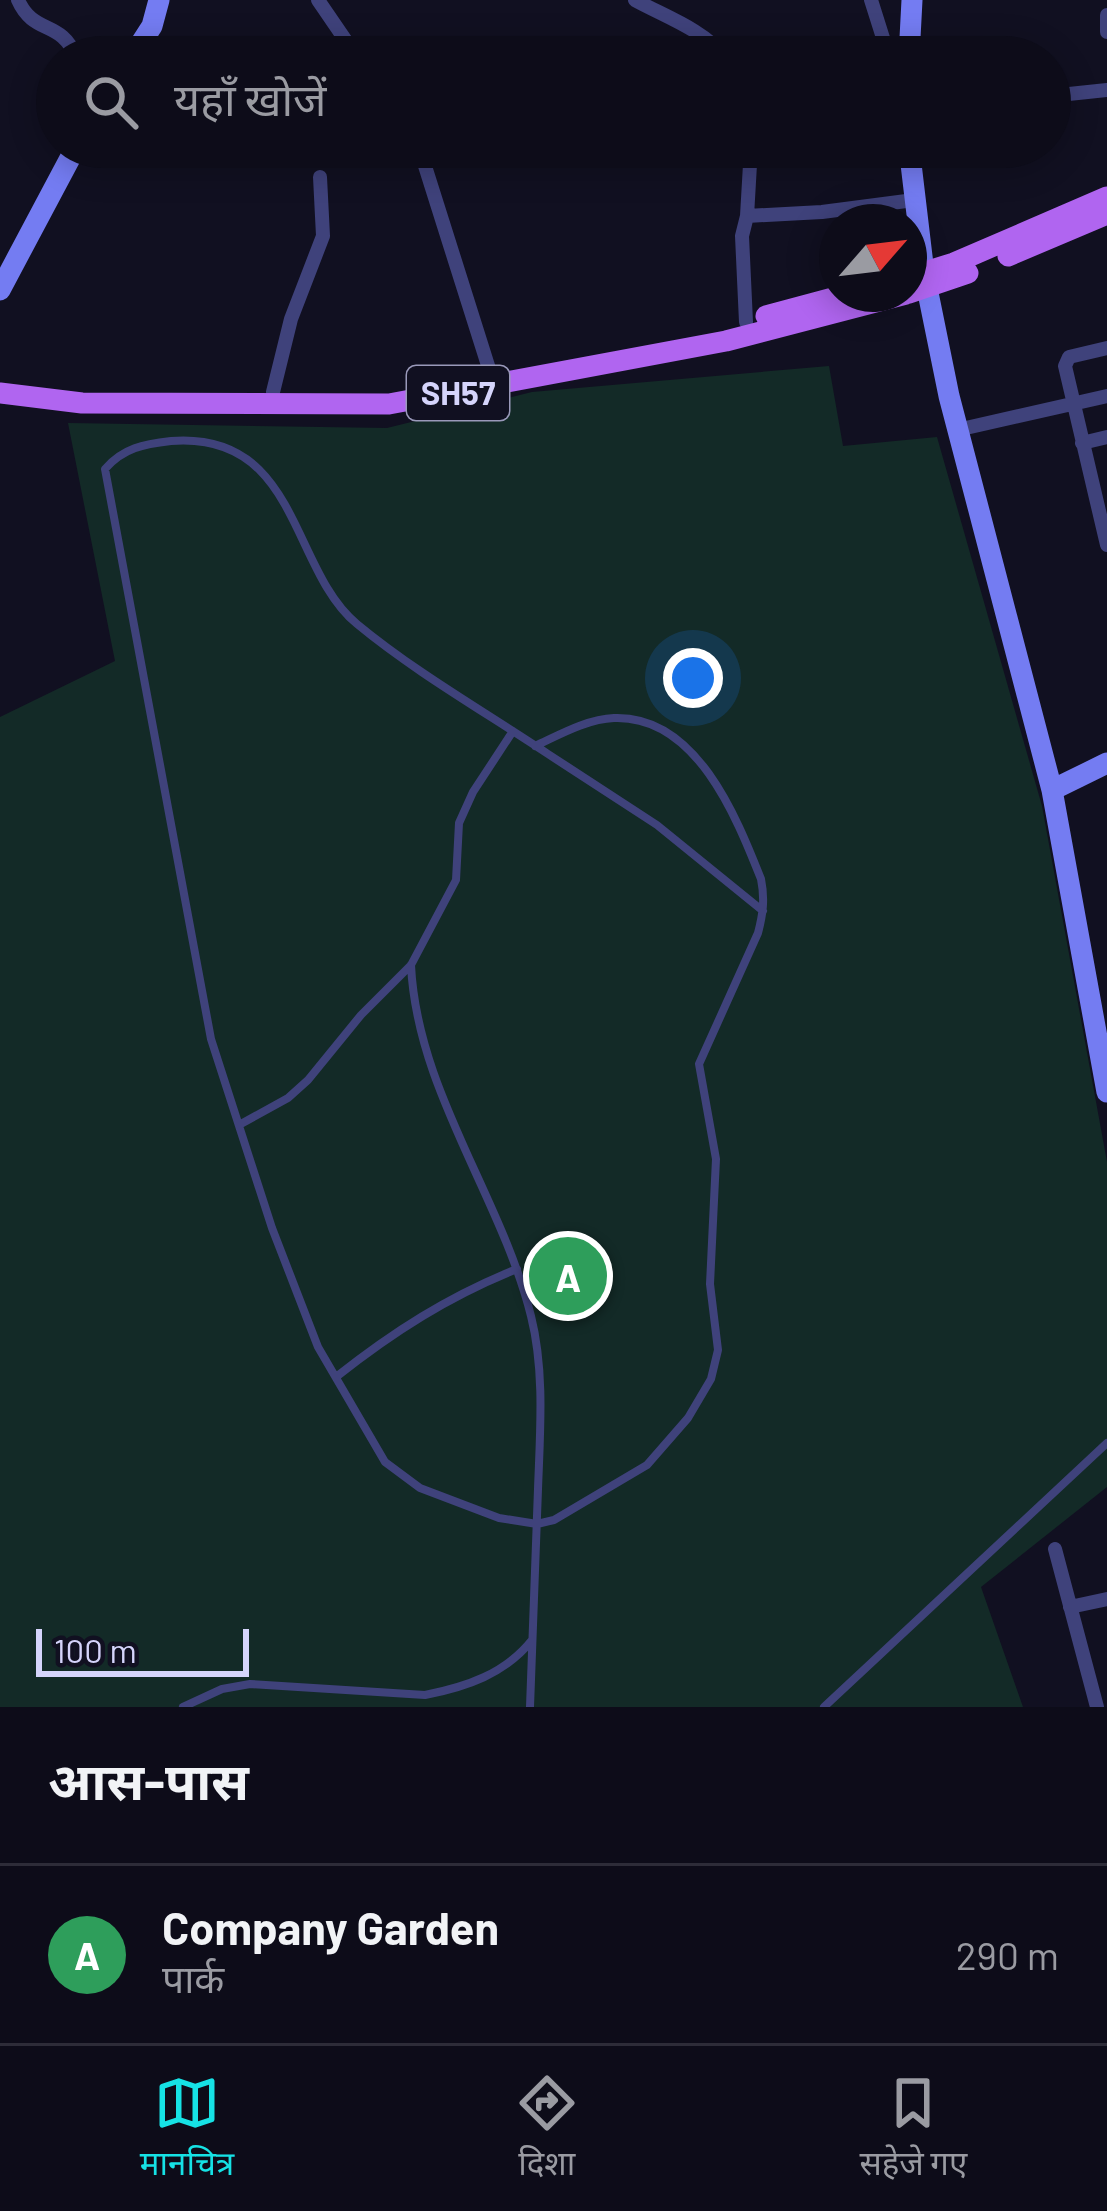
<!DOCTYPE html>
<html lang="hi">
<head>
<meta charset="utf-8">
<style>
	:root { --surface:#0d0c19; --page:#161522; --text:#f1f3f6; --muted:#9a9ba2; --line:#2d2c38; --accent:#16e2e5 }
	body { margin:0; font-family:Barlow,"Noto Sans Devanagari",sans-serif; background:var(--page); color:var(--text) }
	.compass { position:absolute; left:819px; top:204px; width:108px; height:108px; border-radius:50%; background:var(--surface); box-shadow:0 6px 30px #0003; rotate:62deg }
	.scale { position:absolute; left:36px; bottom:30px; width:213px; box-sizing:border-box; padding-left:12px; border:6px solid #d5d4fb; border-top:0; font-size:33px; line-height:42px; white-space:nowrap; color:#d5d4fb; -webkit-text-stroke:9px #111021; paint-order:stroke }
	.you { position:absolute; left:693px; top:678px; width:42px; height:42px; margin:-30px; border:9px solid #fff; border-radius:50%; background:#1a73e8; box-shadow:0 0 0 18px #1a73e833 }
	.badge { display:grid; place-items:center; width:78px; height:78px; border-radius:50%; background:var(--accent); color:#fff; font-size:39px; font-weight:700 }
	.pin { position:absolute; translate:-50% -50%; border:6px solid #fff; box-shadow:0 3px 12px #0006 }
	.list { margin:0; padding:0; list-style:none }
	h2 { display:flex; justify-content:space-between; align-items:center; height:156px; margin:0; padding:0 48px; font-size:51px }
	h2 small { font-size:39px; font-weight:400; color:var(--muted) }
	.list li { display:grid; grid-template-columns:78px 1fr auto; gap:36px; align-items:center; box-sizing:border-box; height:180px; padding:0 48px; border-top:3px solid var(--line) }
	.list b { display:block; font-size:45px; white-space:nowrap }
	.list p { margin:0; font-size:39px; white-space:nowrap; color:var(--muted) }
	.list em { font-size:39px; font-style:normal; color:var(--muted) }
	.icon { flex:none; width:66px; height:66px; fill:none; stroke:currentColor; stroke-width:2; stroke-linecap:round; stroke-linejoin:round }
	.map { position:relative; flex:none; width:1107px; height:1707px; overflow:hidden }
	.search { position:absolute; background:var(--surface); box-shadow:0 6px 30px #0003; left:36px; right:36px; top:36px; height:132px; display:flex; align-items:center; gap:30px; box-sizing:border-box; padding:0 42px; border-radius:66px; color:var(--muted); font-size:45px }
	.sheet { height:336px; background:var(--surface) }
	nav { display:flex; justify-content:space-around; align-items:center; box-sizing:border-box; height:168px; border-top:3px solid var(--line); background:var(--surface); font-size:33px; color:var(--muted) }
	nav a { display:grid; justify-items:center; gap:6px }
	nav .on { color:var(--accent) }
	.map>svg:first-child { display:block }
	.green { fill:#132a27 }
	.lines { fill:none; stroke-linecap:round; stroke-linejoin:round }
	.lane { stroke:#3f427b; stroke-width:8 }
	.street { stroke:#3f427b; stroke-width:14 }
	.secondary { stroke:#747cf2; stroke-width:21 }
	.primary { stroke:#b065f0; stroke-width:21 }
	.labels { text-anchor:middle; stroke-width:12; stroke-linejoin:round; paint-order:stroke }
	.shield { fill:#111021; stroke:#9a99ba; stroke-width:3 }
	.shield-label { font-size:33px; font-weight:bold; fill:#d5d4fb }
</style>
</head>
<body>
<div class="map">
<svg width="1107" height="1707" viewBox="0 0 1107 1707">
	<rect width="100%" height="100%" fill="#111021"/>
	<path class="green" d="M829,366L843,446L937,437L1042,806L1107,1162V1487L981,1587L1023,1707H0V717L115,661L68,423L387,428L532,392Z"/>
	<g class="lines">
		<path class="lane" d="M535,746C559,735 587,719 614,718C696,715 736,816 761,879C765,899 763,914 758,933L699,1064L716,1159L710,1284L718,1350L711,1379L688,1418L647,1465L554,1520L537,1524L499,1518L420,1488L385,1462L318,1347L272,1228L211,1039L105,469C123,448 144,444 171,441C299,431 290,569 357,624C415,672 485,712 548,754L657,825L763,911
			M411,965C417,1091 501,1196 531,1316C545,1372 540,1432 538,1489C536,1561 533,1634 530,1707
			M239,1125L288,1098L308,1080L361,1015L411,965L456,880L459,823L473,792L513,731
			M336,1377C393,1332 449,1296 517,1269
			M183,1707L222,1689L250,1684L425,1695C466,1687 505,1674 532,1640
			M824,1707L1107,1443"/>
		<path class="street" d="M18,0C34,36 61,19 76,57
			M318,0L357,57
			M635,0C666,17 702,29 725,57
			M871,0L889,57
			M1107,15V32
			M1050,96L1107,90
			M419,147L491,375
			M747,216L822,212L914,200
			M746,322L742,236L747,216L751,147
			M1107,348L1069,357L1065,366L1107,545
			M273,392L291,319L323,236L320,177
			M957,430L1107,396
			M1082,443L1107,437
			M1055,1549L1097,1707
			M1070,1607L1107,1599"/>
		<path class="secondary" d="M132,57L152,26L159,0
			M909,57L912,0
			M909,147L924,273L949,396L1052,790L1107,1092
			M0,290L76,147
			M1052,790L1107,763"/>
		<path class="primary" d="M1008,256L1107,214
			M909,277L954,263L1107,197
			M909,293L968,273
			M766,316L848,294
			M0,393L82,403L389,404L726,341L906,294"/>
	</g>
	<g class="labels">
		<rect class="shield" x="407" y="366" width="102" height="54" rx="9"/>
		<g class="shield-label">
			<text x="458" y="405">SH57</text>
		</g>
	</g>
</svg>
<svg class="compass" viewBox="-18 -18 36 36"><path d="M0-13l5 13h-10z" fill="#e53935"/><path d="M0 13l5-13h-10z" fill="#9a9ba2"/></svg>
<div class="scale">100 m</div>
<div class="you"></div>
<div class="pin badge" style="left:568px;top:1276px;background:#2e9e5b">A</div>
<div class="search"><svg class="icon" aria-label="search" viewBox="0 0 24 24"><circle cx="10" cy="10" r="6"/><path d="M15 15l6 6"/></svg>यहाँ खोजें</div>
</div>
<section class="sheet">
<h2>आस-पास<small></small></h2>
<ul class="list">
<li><span class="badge" style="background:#2e9e5b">A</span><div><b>Company Garden</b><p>पार्क</p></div><em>290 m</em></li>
</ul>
</section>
<nav>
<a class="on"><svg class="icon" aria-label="map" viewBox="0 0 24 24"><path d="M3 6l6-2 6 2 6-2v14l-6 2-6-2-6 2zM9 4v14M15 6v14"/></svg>मानचित्र</a>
<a><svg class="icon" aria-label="directions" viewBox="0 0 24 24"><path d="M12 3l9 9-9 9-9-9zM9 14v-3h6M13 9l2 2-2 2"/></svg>दिशा</a>
<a><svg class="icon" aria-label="saved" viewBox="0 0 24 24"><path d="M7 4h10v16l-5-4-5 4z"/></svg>सहेजे गए</a>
</nav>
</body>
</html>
